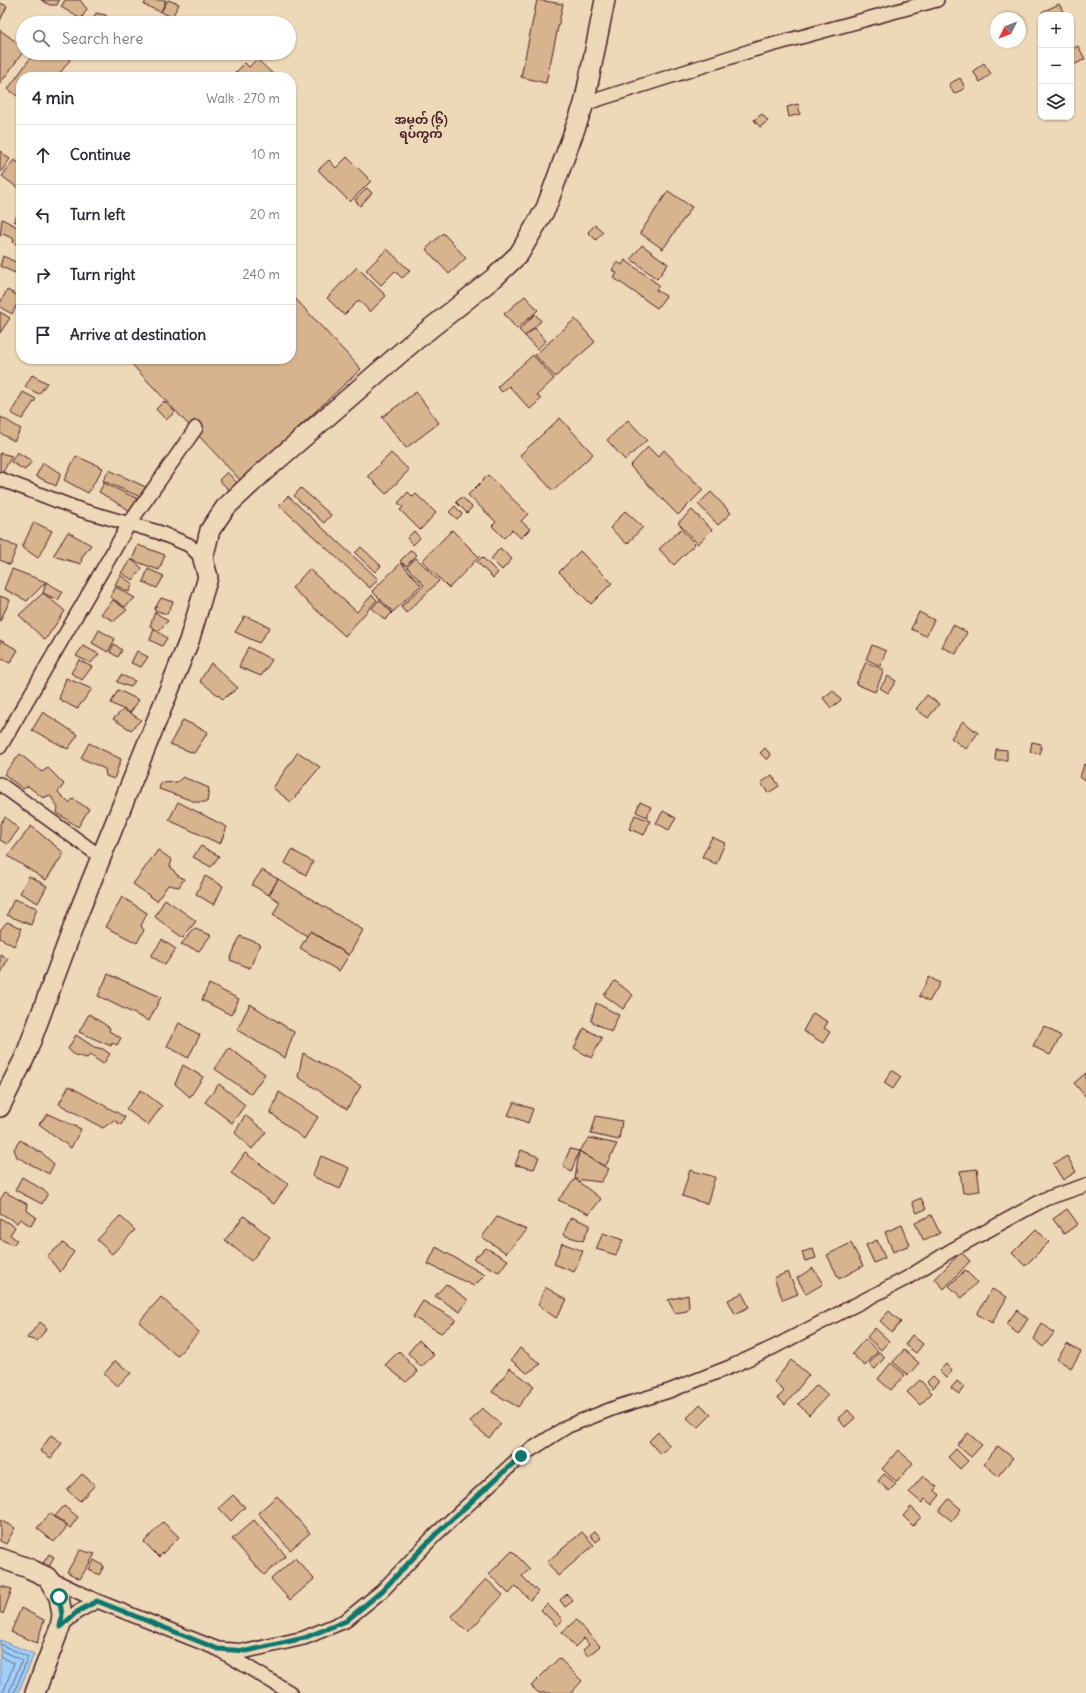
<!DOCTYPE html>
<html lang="en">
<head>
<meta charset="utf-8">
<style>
	:root { --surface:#fff; --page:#f2f2f3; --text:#2b2b33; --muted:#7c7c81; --line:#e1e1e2 }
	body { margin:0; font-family:Delius,"Noto Sans Myanmar",sans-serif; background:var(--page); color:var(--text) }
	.controls { position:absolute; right:12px; top:12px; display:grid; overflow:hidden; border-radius:8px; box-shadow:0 1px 3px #0004 }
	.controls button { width:36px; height:36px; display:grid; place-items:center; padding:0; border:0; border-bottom:1px solid var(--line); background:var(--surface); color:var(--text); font:20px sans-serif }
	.compass { position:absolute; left:990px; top:12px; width:36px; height:36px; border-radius:50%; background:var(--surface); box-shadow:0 1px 3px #0004; rotate:227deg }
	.stop { position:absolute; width:12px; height:12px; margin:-9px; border:3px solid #0f766e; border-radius:50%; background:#fff }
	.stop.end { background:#0f766e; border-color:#fff; box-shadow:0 1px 4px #0008 }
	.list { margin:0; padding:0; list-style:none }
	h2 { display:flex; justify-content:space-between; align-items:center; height:52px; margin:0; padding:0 16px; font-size:17px }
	h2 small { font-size:13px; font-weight:400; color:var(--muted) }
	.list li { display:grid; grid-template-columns:26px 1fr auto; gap:12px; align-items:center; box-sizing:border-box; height:60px; padding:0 16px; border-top:1px solid var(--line) }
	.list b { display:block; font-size:15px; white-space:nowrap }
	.list em { font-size:13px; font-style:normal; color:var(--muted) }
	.icon { flex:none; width:22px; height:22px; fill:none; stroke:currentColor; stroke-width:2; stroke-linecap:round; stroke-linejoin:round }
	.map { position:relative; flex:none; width:1086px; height:1693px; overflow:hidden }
	.search { position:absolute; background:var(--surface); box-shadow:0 1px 3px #0004; left:16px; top:16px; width:280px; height:44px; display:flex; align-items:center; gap:10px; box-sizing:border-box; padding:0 14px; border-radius:22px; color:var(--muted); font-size:15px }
	.panel { position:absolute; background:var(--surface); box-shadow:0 1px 3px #0004; left:16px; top:72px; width:280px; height:292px; border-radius:16px }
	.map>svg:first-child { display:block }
	.water { fill:#9ecffa; stroke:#7c89a7 }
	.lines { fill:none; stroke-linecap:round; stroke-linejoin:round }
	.shore { stroke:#6c657e; stroke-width:1 }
	.building { fill:#d7b48d; stroke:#4a1f2b }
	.street-casing { stroke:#4a1f2b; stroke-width:16 }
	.secondary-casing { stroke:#4a1f2b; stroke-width:22 }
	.street { stroke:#edd8b7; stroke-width:13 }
	.secondary { stroke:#edd8b7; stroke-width:19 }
	.route { stroke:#0f766e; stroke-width:5 }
	.labels { text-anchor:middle; stroke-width:3.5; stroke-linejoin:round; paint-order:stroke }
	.quarter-label { font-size:12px; font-weight:bold; fill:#4a1f2b; stroke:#edd8b7 }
</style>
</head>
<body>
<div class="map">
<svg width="1086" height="1693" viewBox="0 0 1086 1693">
	<rect width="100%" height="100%" fill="#edd8b7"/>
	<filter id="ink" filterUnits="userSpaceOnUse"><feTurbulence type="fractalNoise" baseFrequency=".025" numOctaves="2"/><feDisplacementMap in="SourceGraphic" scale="8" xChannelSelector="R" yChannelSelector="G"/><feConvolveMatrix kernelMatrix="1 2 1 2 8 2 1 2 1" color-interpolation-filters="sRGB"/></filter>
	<g filter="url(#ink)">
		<path class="water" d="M0,1640L34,1654L18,1693H0Z"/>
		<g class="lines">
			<path class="shore" d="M0,1644L28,1657L14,1693
				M0,1650L22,1660L9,1693
				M0,1656L14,1663L3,1693"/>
		</g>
		<path class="building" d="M41,0H59L57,5H50Z
			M65,0H80L87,9L81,19L61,7Z
			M146,0H166L161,12L144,5Z
			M168,0L179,4L172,17L161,12Z
			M537,0L563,4L546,83L521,77Z
			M0,3L7,6L0,21Z
			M1059,4L1065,15H1044L1042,12Z
			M96,13L106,15L107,20L106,23H91Z
			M0,30L23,47V52L0,84Z
			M1078,46L1085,59L1072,66L1071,50Z
			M34,53H61L70,60L57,77H21V99L8,89Z
			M257,59L276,77H238L234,74L245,63L249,67Z
			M984,63L991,74L980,82L973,71Z
			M960,78L965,88L954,94L949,84Z
			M798,104L800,114L789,117L787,107Z
			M762,114L768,121L760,127L754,120Z
			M0,151L10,159L1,172L0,171Z
			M347,157L371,181L350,202L318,170L329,160L336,168Z
			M14,160L21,164V187L19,189L2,176Z
			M367,188L372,193L360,206L355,200Z
			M668,191L692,207L663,249L640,233Z
			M21,208V224L14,221Z
			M2,219L21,229V242L19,246L13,242L14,239L3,234L0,236Z
			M595,225L603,232L596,240L588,232Z
			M443,233L466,258L449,274L426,249Z
			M642,245L668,264L657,279L631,259Z
			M387,249L410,271L402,278L395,271L381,285L366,270Z
			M3,256L20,264L15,273L0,266Z
			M625,260L659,285L656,290L666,296L657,308L614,278L617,273L612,270L617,262L622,265Z
			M357,267L386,296L370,312L359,300L344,315L327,298Z
			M7,290L21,297L12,314L0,307V303Z
			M291,294L361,369L241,481L127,359H291Z
			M525,296L538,310L517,329L504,314Z
			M0,312L10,318L0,333Z
			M535,314L541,321L525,336L519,330Z
			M575,319L595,342L555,377L535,355Z
			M535,328L546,341L537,349L525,336Z
			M533,355L554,379L537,395L541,399L530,409L509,386L502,392L497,387Z
			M32,375L47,383L39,394L25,387Z
			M23,392L36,399L22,419L11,413Z
			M416,392L439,423L406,448L382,417Z
			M164,401L175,412L166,420L156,409Z
			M1,417L21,429L14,441L0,433Z
			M560,418L593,454L553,491L520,455Z
			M628,420L647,440L625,460L607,440Z
			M648,447L658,457L664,450L703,490L678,515L630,466Z
			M17,452L32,461L25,470L11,462Z
			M0,453L12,456L3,472L0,471Z
			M391,453L409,470L386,494L368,476Z
			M76,456L103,468L88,493L64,480Z
			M43,463L61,473L56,486L36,476Z
			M109,470L150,489L143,498L103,481Z
			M227,472L238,484L230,491L219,480Z
			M488,475L528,514L521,521L530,529L521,538L512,530L504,538L492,526L496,522L468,495Z
			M104,483L140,500L132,512L99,492Z
			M301,488L331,515L324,523L294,496Z
			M408,492L413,497L416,494L436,513L420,530L400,510L403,507L398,503Z
			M711,492L731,513L718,525L698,504Z
			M288,496L378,579L370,588L279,505Z
			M462,497L472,507L467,513L456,502Z
			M455,506L462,514L457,519L449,512Z
			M692,510L712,530L698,544L678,523Z
			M625,511L643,527L627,544L610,528Z
			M34,522L52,531L38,558L22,547Z
			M681,529L695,544L674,565L659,549Z
			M452,530L479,557L449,588L422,561Z
			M414,531L420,538L413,545L407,538Z
			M68,532L91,545L82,557L81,564L53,556Z
			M0,539L17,547L10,565L0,560Z
			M138,545L165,555L159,570L132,560Z
			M361,547L381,566L375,572L355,553Z
			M500,548L512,559L502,570L491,559Z
			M411,550L417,555L406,566L400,561Z
			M580,551L612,583L591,604L559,572Z
			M482,557L498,573L493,578L477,562Z
			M416,558L439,581L406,613L401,607L424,585L407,567Z
			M131,559L142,568L133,580L121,573Z
			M401,563L421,585L393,612L372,591Z
			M12,569L46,582L27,601L4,589Z
			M148,569L164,576L157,588L143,582Z
			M309,569L357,612L372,595L377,600L345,636L292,588Z
			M120,575L133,584L129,592L115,585Z
			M46,582L63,592L58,600L43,593Z
			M116,587L135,598L125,607L110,597Z
			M43,593L65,611L45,640L19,615Z
			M0,596L10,600L0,621Z
			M161,598L173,602L167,614L154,610Z
			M113,600L127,610L114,621L101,614Z
			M379,600L392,613L385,620L372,608Z
			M155,612L168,621L158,631L150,626Z
			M919,612L934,620L926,636L911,629Z
			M245,616L270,627L259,643L235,632Z
			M953,625L967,632L956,654L942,647Z
			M154,629L167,638L162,646L150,640Z
			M99,630L115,639L108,652L92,643Z
			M0,640L18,650L10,663L0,658Z
			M114,644L122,650L118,657L110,652Z
			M872,645L886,651L880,666L866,659Z
			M83,646L99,654L91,663L76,656Z
			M248,647L272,660L261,676L239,667Z
			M137,651L148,657L141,667L131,663Z
			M79,660L92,667L82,680L71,673Z
			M866,662L884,670L875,692L856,684Z
			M211,663L238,688L223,699L200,681Z
			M121,675L135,681L130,687L117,682Z
			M888,676L896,681L888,693L880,688Z
			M66,678L92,689L77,709L59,699Z
			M118,690L139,700L130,713L111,703Z
			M833,690L841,700L831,708L823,698Z
			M927,695L939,704L928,718L916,709Z
			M124,709L141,720L131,730L113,719Z
			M43,712L78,735L68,749L32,730Z
			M183,720L208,732L194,753L170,744Z
			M963,721L978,733L966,749L951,738Z
			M1032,742L1041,744L1040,754L1030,752Z
			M89,743L121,759L114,779L106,776L105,769L81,758Z
			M765,748L771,755L767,760L760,753Z
			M996,749L1007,750V760H995Z
			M298,752L320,767L291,802L273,788Z
			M20,754L42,772L48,768L64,784L58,792L69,803L73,799L89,809L78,827L57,813L58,808L50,795L43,798L28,786L23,789L4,774Z
			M1084,764L1086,765V780L1080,778Z
			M772,775L779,786L768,793L761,783Z
			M183,777L209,788L207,802H196L159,789L161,783L177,782Z
			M178,802L227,827L220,844L169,820Z
			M640,802L651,807L647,817L636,812Z
			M663,811L676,818L669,830L656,823Z
			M635,815L650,821L644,835L629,829Z
			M5,817L19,829L7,844L0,840V824Z
			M31,826L64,853L46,880L8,856Z
			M712,837L725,843L716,864L702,857Z
			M201,846L219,856L211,867L193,857Z
			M158,850L172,860L170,866L177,875L184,879L179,887L168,885L157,901L133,884Z
			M292,850L313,862L306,875L285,863Z
			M262,870L278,879L269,895L252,885Z
			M29,876L47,886L38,903L20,893Z
			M205,876L223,886L214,905L196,894Z
			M278,879L363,930L349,955L310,931L307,936L273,915L280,902L269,895Z
			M122,897L147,913L141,926L144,930L137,943L106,927Z
			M14,899L37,908L31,925L7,915Z
			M165,899L196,921L183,938L155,917Z
			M7,922L22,928L14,946L0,938V930Z
			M195,929L211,935L199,951L181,944Z
			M310,931L349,955L339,971L300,948Z
			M240,936L260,944L250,968L230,960Z
			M162,940L176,949L165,965L151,956Z
			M0,954L8,959L0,975Z
			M108,974L161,997L149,1021L98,996Z
			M929,977L940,983L929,1002L919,996Z
			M615,981L633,995L623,1009L604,995Z
			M209,984L239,999L231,1015L202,1000Z
			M596,1003L619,1015L611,1032L591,1021Z
			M250,1004L294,1032L285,1058L237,1030Z
			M813,1013L828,1022L824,1028L830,1032L823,1043L803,1031Z
			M89,1014L110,1028L109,1031L121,1038L117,1045L112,1043L111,1046L79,1032Z
			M179,1023L200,1035L188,1058L167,1046Z
			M1044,1026L1061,1036L1050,1055L1033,1046Z
			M584,1028L602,1038L591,1058L574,1048Z
			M76,1035L94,1047L103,1049L110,1054L103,1064L90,1055L87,1058L75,1055L68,1049Z
			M229,1048L265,1074L251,1094L215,1069Z
			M303,1053L361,1086L347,1109L298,1077Z
			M183,1065L203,1077L190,1097L175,1084Z
			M892,1070L901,1077L893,1089L884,1083Z
			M1086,1073V1097L1074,1083Z
			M219,1084L245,1105L232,1123L205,1102Z
			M69,1086L125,1117L121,1125L114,1120L103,1128L59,1104Z
			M141,1090L162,1106L148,1125L126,1109Z
			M279,1092L318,1117L304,1139L271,1113Z
			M514,1102L533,1109L528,1123L508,1115Z
			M48,1114L81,1129L71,1148L39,1124Z
			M245,1115L266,1132L252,1149L235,1133Z
			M596,1116L622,1121L619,1140L591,1134Z
			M589,1138L617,1144L605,1167L579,1151Z
			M20,1140L43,1154L54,1164L49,1174L17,1157L14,1149Z
			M570,1149L579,1151L571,1172L563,1165Z
			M521,1150L539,1157L534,1169L515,1165Z
			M579,1151L609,1169L601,1182L575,1179Z
			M245,1153L288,1184L274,1204L231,1173Z
			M321,1156L349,1168L340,1189L312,1176Z
			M1067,1156L1076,1172L1063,1180L1053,1164Z
			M977,1169L980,1191L963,1193L960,1171Z
			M690,1170L715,1177L707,1204L682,1196Z
			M22,1177L48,1193L42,1204L15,1190Z
			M575,1179L601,1199L589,1214L558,1200Z
			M5,1192L27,1204L26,1210L36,1217L31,1226L20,1219L17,1223L0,1213V1200Z
			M921,1198L926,1209L917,1213L912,1202Z
			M1067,1209L1078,1224L1064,1234L1053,1219Z
			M931,1215L940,1233L924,1241L915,1223Z
			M120,1216L135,1230L112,1254L97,1240Z
			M244,1216L270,1237L251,1261L225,1240Z
			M497,1217L527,1230L506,1253L482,1237Z
			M571,1217L590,1225L583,1241L563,1235Z
			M0,1218L15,1227L10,1235L17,1240L13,1245L0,1239Z
			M902,1225L910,1245L893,1252L885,1232Z
			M1036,1229L1049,1242L1025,1266L1012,1253Z
			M603,1233L623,1240L616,1255L596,1249Z
			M877,1240L885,1258L874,1263L866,1245Z
			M63,1243L74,1252L60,1272L47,1256Z
			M562,1243L583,1251L574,1272L554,1264Z
			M851,1243L863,1266L839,1279L827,1255Z
			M436,1247L485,1275L474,1286L428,1264Z
			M486,1248L508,1260L499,1272L473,1259Z
			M813,1249L816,1258L805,1261L802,1252Z
			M961,1252L970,1261L944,1289L935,1279Z
			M813,1268L823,1284L806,1294L797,1278Z
			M965,1270L977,1282L962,1298L949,1286Z
			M788,1272L798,1294L783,1300L774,1278Z
			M446,1284L468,1300L460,1312L435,1296Z
			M545,1287L567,1300L556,1318L538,1305Z
			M992,1289L1007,1297L992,1323L977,1314Z
			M742,1293L749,1307L735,1314L728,1300Z
			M688,1295L689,1307L687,1311L675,1313L668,1300Z
			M161,1297L199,1332L177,1356L139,1322Z
			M423,1301L456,1320L441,1333L413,1317Z
			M1017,1310L1028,1319L1018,1334L1006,1324Z
			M889,1311L901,1322L892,1332L880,1321Z
			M40,1322L47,1328L37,1341L27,1338Z
			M1042,1323L1054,1333L1043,1347L1034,1339Z
			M875,1328L889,1341L881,1350L867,1337Z
			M912,1335L923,1344L916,1353L905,1345Z
			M865,1339L878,1351L865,1366L852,1354Z
			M419,1340L434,1355L421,1367L408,1353Z
			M1067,1344L1081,1352L1071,1368L1057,1359Z
			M520,1348L541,1364L527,1373L511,1360Z
			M904,1350L919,1363L908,1375L893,1362Z
			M399,1351L418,1372L406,1382L385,1365Z
			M879,1352L885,1357L875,1369L869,1364Z
			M791,1360L809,1375L785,1405L778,1398L784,1391L774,1382Z
			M115,1361L131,1373L117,1386L104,1374Z
			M891,1363L905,1375L891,1390L878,1379Z
			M946,1364L952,1371L946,1378L939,1371Z
			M510,1368L534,1386L518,1407L492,1392Z
			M933,1376L939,1382L933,1388L927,1382Z
			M920,1380L932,1393L920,1405L907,1392Z
			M957,1381L964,1387L959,1394L951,1388Z
			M817,1385L828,1395L809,1415L798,1404Z
			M700,1404L711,1415L698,1428L687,1418Z
			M482,1408L501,1424L489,1438L470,1422Z
			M848,1410L855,1418L845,1427L838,1418Z
			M658,1432L670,1446L660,1454L649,1441Z
			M968,1433L982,1445L971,1457L957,1445Z
			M51,1435L62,1443L51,1458L40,1451Z
			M998,1446L1013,1458L998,1476L984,1464Z
			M956,1449L968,1461L960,1469L948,1457Z
			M898,1450L913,1463L897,1482L882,1469Z
			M82,1474L95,1485L80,1501L67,1490Z
			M884,1474L896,1484L889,1491L878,1481Z
			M923,1476L937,1487L934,1490L940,1495L932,1505L925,1499L922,1503L909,1492Z
			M233,1495L245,1507L231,1521L219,1508Z
			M277,1496L310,1533L290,1550L258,1513Z
			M949,1499L961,1509L952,1521L939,1511Z
			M64,1506L78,1517L70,1528L55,1516Z
			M911,1507L921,1517L913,1526L903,1516Z
			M50,1513L67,1527L54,1542L37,1528Z
			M0,1520L15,1528L6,1544L0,1541Z
			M254,1520L286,1556L264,1575L232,1539Z
			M163,1522L179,1537L159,1557L144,1542Z
			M595,1531L601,1538L596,1542L590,1535Z
			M582,1532L594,1545L558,1576L547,1562Z
			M80,1550L95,1554L80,1579L67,1572Z
			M512,1551L530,1569L522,1576L538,1592L530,1600L516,1586L509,1594L489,1574Z
			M49,1554L54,1557L49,1567L43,1563Z
			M295,1558L314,1579L290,1600L271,1579Z
			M94,1560L104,1566L99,1575L89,1569Z
			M486,1579L503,1595L468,1632L451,1616Z
			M0,1586L12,1589L3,1614L0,1612Z
			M567,1594L573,1601L565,1607L560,1600Z
			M547,1604L563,1620L557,1626L541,1610Z
			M21,1608L44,1620L37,1643L11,1632Z
			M576,1620L600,1646L588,1656L583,1650L589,1645L584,1638L575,1647L562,1632Z
			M559,1658L582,1681L571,1693H539L531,1686Z"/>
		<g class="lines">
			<defs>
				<path id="street" d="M584,104L753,50L937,0
					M0,479L81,510L158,532L189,545L203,559
					M0,747L129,524L196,428
					M0,784L101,857
					M47,1577L97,1601L77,1612L60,1627
					M97,1601L218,1649L247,1651L304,1638L345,1621L382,1591L435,1535L521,1456L568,1426L617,1407L669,1391L730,1367L774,1347L907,1278L950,1251L1045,1199L1086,1185
					M221,1651L291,1693"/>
				<path id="secondary" d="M0,1107L25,1057L80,909L189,641L208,577L203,559L210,530L225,508L260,475L412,343L495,277L519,254L546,208L584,104L605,0
					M0,1558L28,1568L47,1577L59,1597L62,1615L60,1627L35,1693"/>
			</defs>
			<use href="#street" class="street-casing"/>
			<use href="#secondary" class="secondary-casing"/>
			<use href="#street" class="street"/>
			<use href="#secondary" class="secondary"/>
		</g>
	</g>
	<g class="lines" filter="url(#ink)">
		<path class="route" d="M59,1597L62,1615L60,1627L77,1612L97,1601L218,1649L247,1651L304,1638L346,1621L382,1591L435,1535L521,1456"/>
	</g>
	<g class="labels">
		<g class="quarter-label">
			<text x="421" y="124">အမှတ် (၆)<tspan x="421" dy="14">ရပ်ကွက်</tspan></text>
		</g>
	</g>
</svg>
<div class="controls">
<button>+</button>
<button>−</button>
<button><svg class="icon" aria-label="layers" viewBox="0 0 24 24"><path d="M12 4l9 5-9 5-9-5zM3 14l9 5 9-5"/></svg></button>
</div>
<svg class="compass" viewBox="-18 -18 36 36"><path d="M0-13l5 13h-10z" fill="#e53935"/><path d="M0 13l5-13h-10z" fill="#7c7c81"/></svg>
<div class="stop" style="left:59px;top:1597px"></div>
<div class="stop end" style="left:521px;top:1456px"></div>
<div class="search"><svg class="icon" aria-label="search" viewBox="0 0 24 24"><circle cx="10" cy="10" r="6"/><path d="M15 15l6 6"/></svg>Search here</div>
<section class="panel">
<h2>4 min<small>Walk · 270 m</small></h2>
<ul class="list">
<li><svg class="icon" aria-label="ahead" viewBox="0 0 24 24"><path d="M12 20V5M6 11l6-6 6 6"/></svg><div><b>Continue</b></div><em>10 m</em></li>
<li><svg class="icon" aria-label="left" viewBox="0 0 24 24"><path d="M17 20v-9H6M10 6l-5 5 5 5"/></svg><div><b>Turn left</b></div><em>20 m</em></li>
<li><svg class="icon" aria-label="right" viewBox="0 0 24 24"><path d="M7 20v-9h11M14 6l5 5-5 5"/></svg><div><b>Turn right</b></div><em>240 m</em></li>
<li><svg class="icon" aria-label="arrive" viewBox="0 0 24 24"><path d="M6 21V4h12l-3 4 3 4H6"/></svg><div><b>Arrive at destination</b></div></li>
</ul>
</section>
</div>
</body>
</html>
